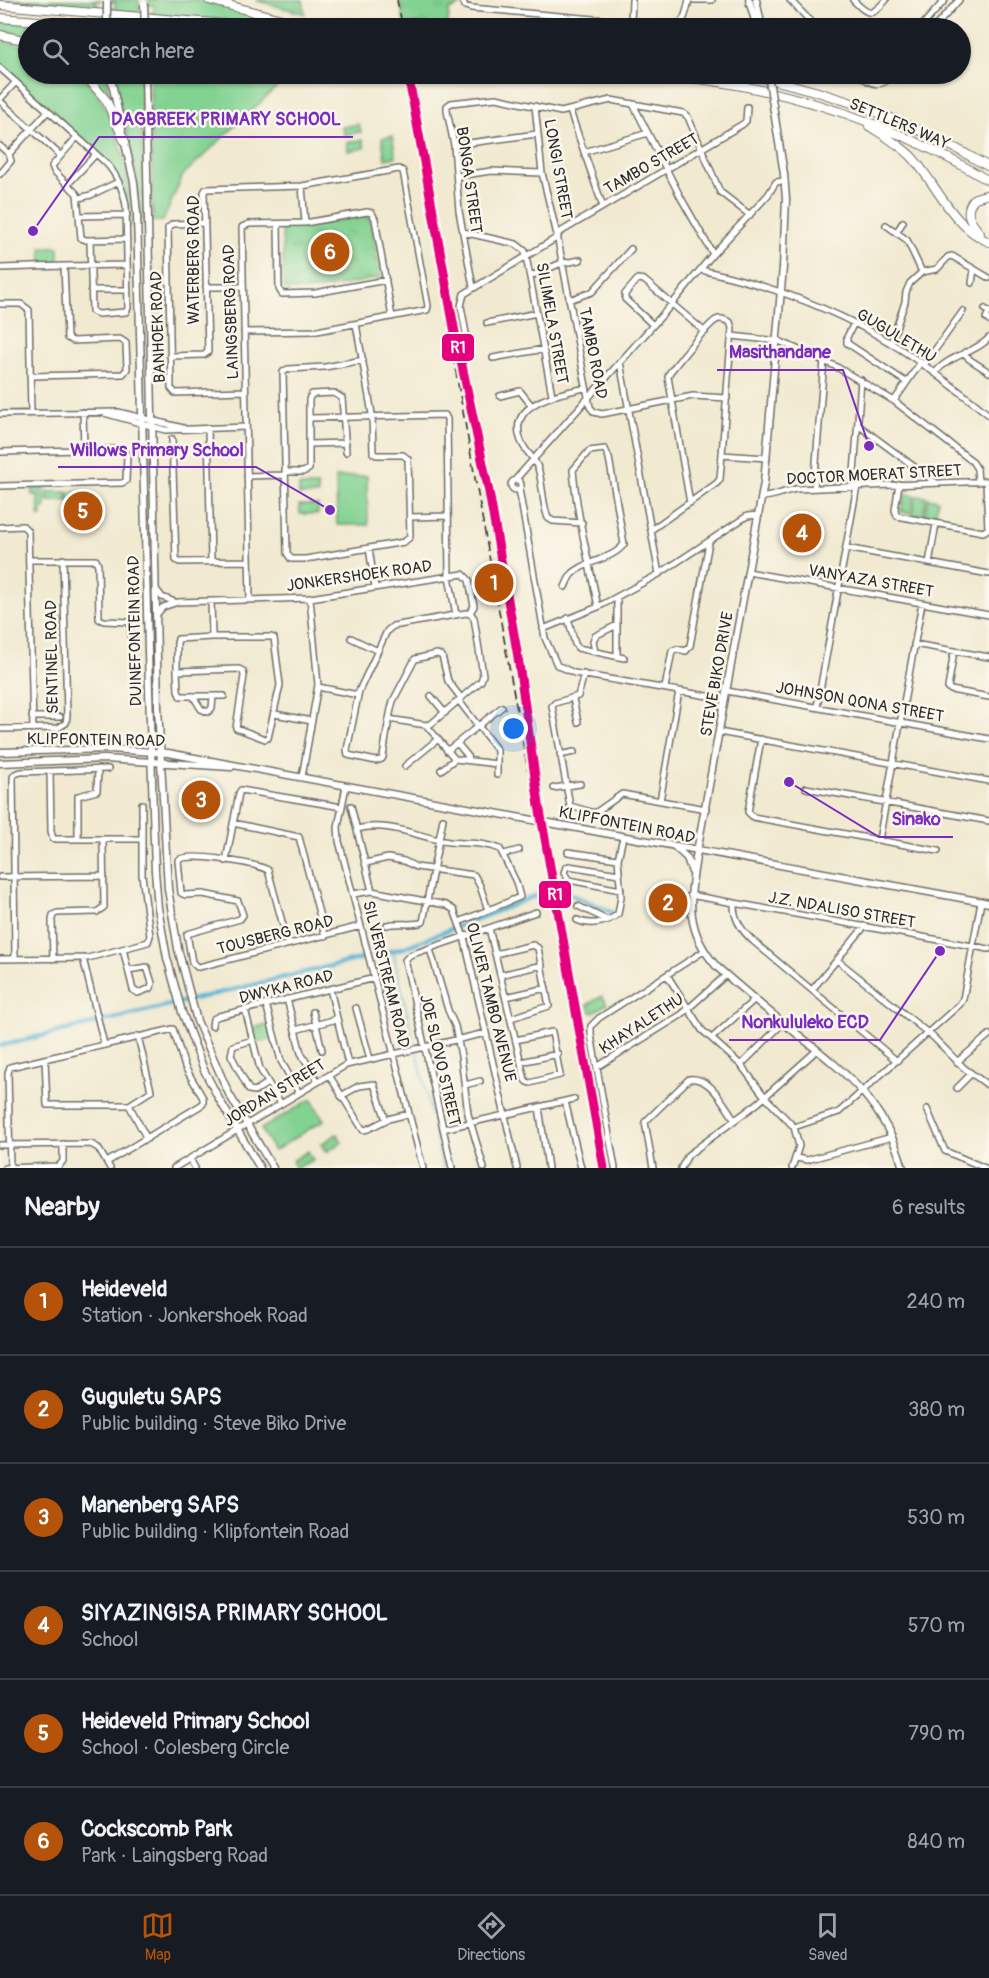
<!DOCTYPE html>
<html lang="en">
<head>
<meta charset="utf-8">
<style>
	:root { --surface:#171b24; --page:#242831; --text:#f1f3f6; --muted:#9ea1a6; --line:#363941; --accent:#b45309 }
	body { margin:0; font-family:Pangolin,sans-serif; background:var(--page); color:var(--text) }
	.you { position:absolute; left:514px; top:729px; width:21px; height:21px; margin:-15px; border:4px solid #fff; border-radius:50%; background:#1a73e8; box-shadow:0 0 0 9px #1a73e833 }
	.badge { display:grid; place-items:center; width:39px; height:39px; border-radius:50%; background:var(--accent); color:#fff; font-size:20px; font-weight:700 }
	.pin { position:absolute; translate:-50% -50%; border:3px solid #fff; box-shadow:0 2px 6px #0006 }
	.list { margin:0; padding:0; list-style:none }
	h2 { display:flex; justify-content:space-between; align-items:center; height:78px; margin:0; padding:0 24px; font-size:26px }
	h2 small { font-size:20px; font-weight:400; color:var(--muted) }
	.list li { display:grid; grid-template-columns:39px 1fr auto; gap:18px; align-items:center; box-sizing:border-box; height:108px; padding:0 24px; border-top:2px solid var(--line) }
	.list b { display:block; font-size:22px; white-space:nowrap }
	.list p { margin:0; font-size:20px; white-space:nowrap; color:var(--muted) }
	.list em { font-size:20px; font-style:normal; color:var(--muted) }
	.icon { flex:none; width:33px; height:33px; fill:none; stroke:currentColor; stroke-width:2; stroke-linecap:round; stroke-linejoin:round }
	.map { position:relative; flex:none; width:989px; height:1168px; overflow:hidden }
	.search { position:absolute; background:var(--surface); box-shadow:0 2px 4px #0004; left:18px; right:18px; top:18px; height:66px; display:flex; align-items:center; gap:15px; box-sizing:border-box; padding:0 21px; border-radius:33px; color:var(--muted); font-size:22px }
	.sheet { height:726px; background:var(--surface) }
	nav { display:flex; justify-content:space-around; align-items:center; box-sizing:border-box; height:84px; border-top:2px solid var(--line); background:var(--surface); font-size:16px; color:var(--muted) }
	nav a { display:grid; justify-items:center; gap:3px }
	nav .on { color:var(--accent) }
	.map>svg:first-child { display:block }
	.green { fill:#82d291; stroke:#567e5e; stroke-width:1.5 }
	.park { fill:url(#park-tufts); stroke:#567e5e; stroke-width:1.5 }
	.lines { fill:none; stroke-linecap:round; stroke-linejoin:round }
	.stream { stroke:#58b5d6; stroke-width:1.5 }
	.canal { stroke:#58b5d6; stroke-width:4.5 }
	.minor-casing { stroke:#706e65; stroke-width:8 }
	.major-casing { stroke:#706e65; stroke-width:9 }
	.highway-casing { stroke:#706e65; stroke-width:10 }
	.minor { stroke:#fff; stroke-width:5 }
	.major { stroke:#fff; stroke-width:6 }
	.highway { stroke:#fff; stroke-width:8 }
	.rail { stroke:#2b2b2b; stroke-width:1.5; stroke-dasharray:9 4.5; stroke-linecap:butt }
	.major-bridge-casing { stroke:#706e65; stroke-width:9; stroke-linecap:butt }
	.major-bridge { stroke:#fff; stroke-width:6 }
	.rail-1-casing { stroke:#fbf7ec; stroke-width:14 }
	.rail-1 { stroke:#e5007d; stroke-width:9 }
	.labels { text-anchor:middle; stroke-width:5; stroke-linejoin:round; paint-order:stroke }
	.street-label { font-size:16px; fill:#2b2b2b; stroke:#fbf7ec }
	.leader { fill:none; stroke:#7b2cbf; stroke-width:2 }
	.callout-dot { fill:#7b2cbf; stroke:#fbf7ec; stroke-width:2 }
	.callout-label { font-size:18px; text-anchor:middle; font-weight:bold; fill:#7b2cbf; stroke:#fbf7ec; stroke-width:5; stroke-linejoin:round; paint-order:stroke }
	.line-badge { stroke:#fbf7ec; stroke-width:2 }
	.badge-label { font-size:16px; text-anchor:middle; font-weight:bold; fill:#fff }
</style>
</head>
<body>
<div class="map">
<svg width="989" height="1168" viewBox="0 0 989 1168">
	<defs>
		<pattern id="park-tufts" width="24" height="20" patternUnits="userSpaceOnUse" patternTransform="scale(1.5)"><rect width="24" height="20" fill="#82d291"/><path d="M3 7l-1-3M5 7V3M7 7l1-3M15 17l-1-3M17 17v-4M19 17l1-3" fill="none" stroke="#70b47d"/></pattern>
	</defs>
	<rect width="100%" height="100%" fill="#fbf7ec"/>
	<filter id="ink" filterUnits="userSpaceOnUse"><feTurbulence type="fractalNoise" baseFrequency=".0167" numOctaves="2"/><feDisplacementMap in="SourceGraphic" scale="12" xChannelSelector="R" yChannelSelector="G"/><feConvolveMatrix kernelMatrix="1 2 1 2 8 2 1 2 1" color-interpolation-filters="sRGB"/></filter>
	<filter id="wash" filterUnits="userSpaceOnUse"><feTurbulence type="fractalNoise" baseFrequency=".008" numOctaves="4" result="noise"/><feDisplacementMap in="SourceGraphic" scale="24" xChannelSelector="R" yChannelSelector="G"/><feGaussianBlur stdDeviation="1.35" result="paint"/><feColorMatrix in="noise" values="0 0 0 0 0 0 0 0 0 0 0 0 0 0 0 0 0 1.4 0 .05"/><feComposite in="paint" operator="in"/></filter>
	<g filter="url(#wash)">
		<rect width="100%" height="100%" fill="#f1e9d0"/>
		<path class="green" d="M0,0H102L95,2L102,10Z
			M109,0H139V13L109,11L115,7L116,3L109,2Z
			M148,0H199L281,23V25L149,14L154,11L155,6L148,5Z
			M0,21L90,28H28V36L0,30Z
			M0,40L28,47V74H80C120,112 129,172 133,226H128V207L109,165L0,65Z
			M88,74H105L110,99Z
			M113,74H141L144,221H141L136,174Z
			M150,74H309L281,83L183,175L163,221H153Z
			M359,124L361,132L344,135L342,127Z
			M392,136L396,157L385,159L382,138Z
			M363,140L365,148L348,151L347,142Z
			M367,476L368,525H337L336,477Z
			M299,486H318V495H299Z
			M88,491V501L69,502L68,492Z
			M48,492H67V501H48Z
			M905,494L914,495L911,513L901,512Z
			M916,496L926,497L923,516L913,514Z
			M928,498L938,500L935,518L925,516Z
			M299,505H318V514H300Z
			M602,996L607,1004L592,1013L587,1005Z
			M311,1099L324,1120L274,1151L261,1129Z
			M337,1134L342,1142L326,1152L321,1144Z
			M308,1151L313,1160L296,1168L292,1161Z"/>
		<path class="park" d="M255,0H303L305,14Z
			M400,0H460L461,5L449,10L448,26L404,23Z
			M370,215L381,278L316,290H284L282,227L304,226Z
			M41,247H59V263L42,264Z
			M32,488H45L46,508H42V517H39L38,495H32Z
			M269,1024L273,1039L256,1043L252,1027Z"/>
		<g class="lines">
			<path class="stream" d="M393,951L415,1047
				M417,1052L443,1168"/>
			<path class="canal" d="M561,890L613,913
				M375,955L403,948L540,894
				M0,1046L364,958"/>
		</g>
	</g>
	<g filter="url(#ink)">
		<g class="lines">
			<defs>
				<path id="minor" d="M462,0L465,6L471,8L673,26C686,23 686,11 689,0
					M694,0H712
					M790,0L817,28
					M853,0C869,16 871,17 886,0
					M631,22L632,0
					M920,28L945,0
					M934,28L959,0
					M0,68L105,162C116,173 124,191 126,206L128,308L126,312L98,314L92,311L90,240
					M859,74C871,86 882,88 894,74
					M0,99L16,82
					M0,101L60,155
					M633,104L681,198L713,254
					M535,106L542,173L557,235L590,407L594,412L602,414L693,396L727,398
					M570,111L603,207
					M77,137L52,166L54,171L77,194L81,238L86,240L127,239
					M454,145L537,134
					M0,146L9,154
					M584,152L648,133
					M9,154L48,111
					M0,174L11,161L9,154
					M458,176L491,171L542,173
					M68,184L96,154
					M302,186L305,223
					M79,198L91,195L118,182
					M79,216L127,215
					M205,223L173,224L168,228L171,388L175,393L245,391
					M278,224L279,289L282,294L315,293L386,280
					M886,225L907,240L922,272
					M463,232L516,244L525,251L552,395
					M896,233L903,222
					M557,234L743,124L746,121L747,107
					M64,266L127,265
					M0,268L64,266L67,338L73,341L120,339L126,343L127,369L123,374L30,376
					M701,270C766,284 830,307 889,342C924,363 957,389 989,415
					M531,276L559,264L580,260
					M972,283L974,269
					M206,287H242
					M473,287L459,211L454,145L447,111V106L451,103L496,98L561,112L611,100L683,113L688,117L720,192L750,215
					M91,290H128
					M569,300L592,292L631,249
					M0,304H21L29,310L31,413
					M985,309L989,312L986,318L989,321
					M487,323L537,313
					M854,323L847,337V343L906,382
					M356,324L372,414L373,453L376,455H403L408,459L410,537L404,542L306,559H291L287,553L283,372L288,369L325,367L363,360
					M653,325L625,299V294L638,279L644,280L705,332
					M732,336L779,341L835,366L894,401L972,461L977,469L978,482
					M467,339L461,306L464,294L558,237
					M891,343L905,302L906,292L910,283L922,272L937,269L948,257L952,256L989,278
					M965,352L969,359L989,372
					M170,356L204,355L208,352L204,192L206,189L302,186L399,169L403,171L428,306L427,310L317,331L244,332
					M493,358L544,349
					M620,362L659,574
					M924,365L963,311
					M935,373C950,354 974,354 989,338
					M500,396L520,391L532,406
					M894,401L921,362
					M83,412L84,450
					M104,413L165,430L246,427
					M0,414L118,412L183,428
					M310,418L445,415L447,419L449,576L456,615
					M858,425L936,483
					M208,428L211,561
					M172,439L176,560L179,562L249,561
					M310,444L346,443
					M0,452L121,449L127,455L126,481L122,483L0,486
					M722,455L767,458
					M285,472H303L309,469V399L312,394L334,393L342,398L346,452
					M247,476L285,475
					M515,480L672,304L713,254L768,195L776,182L785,181
					M511 485a5 5 0 1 1 10 0a5 5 0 1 1-10 0Z
					M899,484L895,510L897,516L983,532L988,529L986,482
					M853,486L861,380
					M814,488L824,360
					M519,489L545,638L557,665L574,673L725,699
					M762,497C774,497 784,491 796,489L989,481
					M410,517L448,516
					M582,523L553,521L548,518C542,503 543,484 538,468C535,458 525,452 521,441C506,403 560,393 586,388
					M0,527L23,526L28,531L33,729
					M651,530L717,483L720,479L732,328L730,322C725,320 721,317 716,320C706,326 679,361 670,372L668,377L690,503
					M369,548L375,588
					M846,548L989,574
					M29,560H96L98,565L99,619L104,621L130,622L132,648
					M929,563L936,524
					M748,572L989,615
					M565,587C567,583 569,577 572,574C586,560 613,560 624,544L609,458L605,449L589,451L573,470C577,516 589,562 598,607
					M156,589L162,597L175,602
					M617,597V656
					M250,600L242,227L249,224L305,223L367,212L372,213L375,219L392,317
					M211,601L212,637
					M156,615L163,607L178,602L310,598L463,574L469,580L474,606L470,613
					M568,618L575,644L578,648L624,658
					M543,629L598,607L659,574L747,516L759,515
					M212,637H271L274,638L280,685L268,738L265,739L236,728L244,676L243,671L239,669L177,671V643L178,639Z
					M351,638L378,651
					M914,644L989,657
					M954,651L948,688L951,690L989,697
					M595,652L593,641L595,636L617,625
					M177,671L178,690L180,696H224
					M584,674L578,696L555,703L552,706L570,806L595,813L622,794L706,809
					M318,687L358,695
					M665,688L672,651L676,649L686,651L690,646L709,542
					M727,691L989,739
					M193,696L201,709L208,712L212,708L213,696
					M431,696L445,713
					M573,699L578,722
					M459,701L497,750V775
					M817,707L857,486
					M275,714L312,721
					M32,717H60
					M389,719L426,725L431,724L481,681L483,675L474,618L471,614L466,613L393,626L387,631L359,691L347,750L348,755L376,761L382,759L383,757C386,738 388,719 393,701L415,659L437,654L442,656L448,681L461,698
					M426,725L455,759L497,764
					M0,729L58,728L66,723L67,715L63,559
					M719,732L989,781
					M761,739L748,812L753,817L938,851
					M457,743L467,755L468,760
					M447,751L502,707
					M560,755L574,752
					M405,766L438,739
					M441,770L455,759
					M50,771L51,831L53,839H141
					M302,777L318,685L310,598
					M346,786L338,827L339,841L423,1168
					M554,788L580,784
					M806,788L989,821
					M660,801L679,691
					M351,806L372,891
					M233,823L299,837L325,936
					M357,829C389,821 418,837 449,842C466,844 484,842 500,849L516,882L520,897L459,922
					M78,839V796L97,791L98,769
					M879,840L922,603
					M568,852L618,859
					M504,854L519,850
					M226,861L239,793L241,790L342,807
					M366,863L388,858L404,861L416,867L474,875L480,886L488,910
					M619,874L569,866L566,867L564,873L569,880L621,890
					M0,877L104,876
					M353,894L372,891L446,905L454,910L464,937L517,1168
					M690,895L989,949
					M734,903C733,918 742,931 753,941L897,1061
					M578,906L607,920
					M577,920C590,926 607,923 618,914L621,897L618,859L623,837
					M387,925C399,922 413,926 423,922L443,819
					M489,928L525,1080L527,1082L530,1083L560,1075L552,1032L516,1040
					M288,944L268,870C254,863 190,852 178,860L181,893L185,895L203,894L238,901L243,915L240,919L187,934L192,962L197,967H199L361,926
					M123,949L133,990L138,993L151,988L152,983L147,967L128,970
					M430,949L448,1010L455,1026L461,1056L468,1114L484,1168
					M495,954L533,945L538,948L549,1006L511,1018
					M83,958L104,1044
					M0,959L88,958L148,942L150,936L142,875V804
					M15,959L13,777L15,774L21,772L108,769
					M53,959L52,920L53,915L57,913L97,912L104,907L103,839
					M837,960L933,1037L964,1068L989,1086
					M500,975L542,965
					M667,975L702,1030L741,1065L765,1097L794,1127L799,1146L792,1168
					M330,989L348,1064
					M812,990L865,926
					M506,997L546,988
					M287,999L301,1053L318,1082
					M266,1004L281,1061L299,1093
					M356,1008L370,1059
					M245,1009L260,1069L281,1104
					M313,1012L322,1050
					M212,1026L213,1019L219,1016L375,978
					M295,1030L337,1019
					M712,1038L755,999
					M253,1040L233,1046L231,1055L249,1090L255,1091L268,1083
					M45,1059L47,1105H129L151,1091L138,1036
					M521,1062L558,1054
					M957,1062L989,1035
					M741,1065L783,1023
					M597,1067L681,1015L726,975
					M329,1075L363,1130L368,1129L388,1119L409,1114
					M465,1085L480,1081
					M957,1088L971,1074
					M341,1096L359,1086L374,1084L386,1120
					M565,1101L581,1168
					M129,1105L147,1139
					M539,1107L548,1168
					M927,1109L945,1151L985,1168
					M794,1127L839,1112L960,1004L963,999L981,902
					M443,1129L574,1099
					M0,1145L91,1144L98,1148L110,1168
					M796,1158L807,1160L892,1137
					M190,1159L195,1168
					M5,1168L59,1166L63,1161V1144
					M10,1168L8,1073L10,1067L173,1029L185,1067L203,1098V1104L107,1162
					M174,1168L346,1065L486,1033
					M452,1168L405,960L410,955L536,912
					M615,1168L591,1035V1026L599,1018L704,951
					M653,1168L645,1122L689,1079C711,1076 724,1105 735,1120
					M681,1168L688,1155L758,1103L817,1050"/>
				<path id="major" d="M749,0L757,28
					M756,0L762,28
					M110,74L122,129
					M145,74L158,707L168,889L178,949L197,1021L229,1094L273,1168
					M772,99L784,174L786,199L783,267L764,483L696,857C689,901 685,931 717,967C740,987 763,1007 787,1026C840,1068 884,1099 903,1168
					M124,139L134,182L137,214L149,690L155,871L158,908L167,958L182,1012L204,1070L219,1099L260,1168
					M0,752L110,749L168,753L527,819
					M0,763L105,759L231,767
					M555,824L989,903
					M675,847L687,858L692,872"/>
				<path id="highway" d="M209,0L296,23L334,28
					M0,5L273,28
					M0,18L129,28
					M0,35L28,41
					M84,74L106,100L125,142
					M655,74C773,84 887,119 989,181
					M745,74C831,91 914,122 989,167
					M869,126C883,135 899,144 911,156C937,184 951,226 989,242
					M980,233C970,222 963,211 975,198L989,194"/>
			</defs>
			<use href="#minor" class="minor-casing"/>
			<use href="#major" class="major-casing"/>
			<use href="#highway" class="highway-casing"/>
			<use href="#minor" class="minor"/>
			<use href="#major" class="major"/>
			<use href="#highway" class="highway"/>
			<path class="rail" d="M397,0L403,28
				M411,74L461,356L491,490L520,655L537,776L607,1168
				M453,356L528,772"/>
			<defs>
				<path id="major-bridge" d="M107,2V28
					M144,4L145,28
					M768,74L772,99
					M527,819L555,824"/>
			</defs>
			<use href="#major-bridge" class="major-bridge-casing"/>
			<use href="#major-bridge" class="major-bridge"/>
			<defs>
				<path id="rail-1" d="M408,74L455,333L489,492L518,657L539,805L604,1168"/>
			</defs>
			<use href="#rail-1" class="rail-1-casing"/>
			<use href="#rail-1" class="rail-1"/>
		</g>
	</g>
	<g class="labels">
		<g class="street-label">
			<text transform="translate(900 123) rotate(23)" y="6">SETTLERS WAY</text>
			<text transform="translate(651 163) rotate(-30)" y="6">TAMBO STREET</text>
			<text transform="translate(559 169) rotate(80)" y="6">LONGI STREET</text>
			<text transform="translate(470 180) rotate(82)" y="6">BONGA STREET</text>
			<text transform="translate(193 260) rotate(-90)" y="6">WATERBERG ROAD</text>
			<text transform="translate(230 312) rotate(-92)" y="6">LAINGSBERG ROAD</text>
			<text transform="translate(553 323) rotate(80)" y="6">SILIMELA STREET</text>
			<text transform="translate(157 327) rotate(-92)" y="6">BANHOEK ROAD</text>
			<text transform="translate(897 335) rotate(31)" y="6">GUGULETHU</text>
			<text transform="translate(594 353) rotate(79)" y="6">TAMBO ROAD</text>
			<text transform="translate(874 474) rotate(-3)" y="6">DOCTOR MOERAT STREET</text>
			<text transform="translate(359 575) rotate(-8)" y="6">JONKERSHOEK ROAD</text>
			<text transform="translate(871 580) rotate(10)" y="6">VANYAZA STREET</text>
			<text transform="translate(134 631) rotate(-91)" y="6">DUINEFONTEIN ROAD</text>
			<text transform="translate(51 657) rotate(-91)" y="6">SENTINEL ROAD</text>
			<text transform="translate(716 674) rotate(-80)" y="6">STEVE BIKO DRIVE</text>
			<text transform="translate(860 701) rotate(10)" y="6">JOHNSON QONA STREET</text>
			<text transform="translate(96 739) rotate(1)" y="6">KLIPFONTEIN ROAD</text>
			<text transform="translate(627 824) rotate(11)" y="6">KLIPFONTEIN ROAD</text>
			<text transform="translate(842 909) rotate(10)" y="6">J.Z. NDALISO STREET</text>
			<text transform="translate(275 934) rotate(-14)" y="6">TOUSBERG ROAD</text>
			<text transform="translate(387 974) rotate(76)" y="6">SILVERSTREAM ROAD</text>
			<text transform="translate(286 986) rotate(-14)" y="6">DWYKA ROAD</text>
			<text transform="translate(492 1002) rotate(76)" y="6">OLIVER TAMBO AVENUE</text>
			<text transform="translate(641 1023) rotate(-33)" y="6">KHAYALETHU</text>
			<text transform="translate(441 1060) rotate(77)" y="6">JOE SLOVO STREET</text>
			<text transform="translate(274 1092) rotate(-31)" y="6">JORDAN STREET</text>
		</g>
	</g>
	<path class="leader" d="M33 231L99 137H353M869 446L843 370H717M330 510L256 467H58M789 782L879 837H953M940 951L880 1040H729"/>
	<g class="callout-dot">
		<circle cx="33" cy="231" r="6"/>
		<circle cx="869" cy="446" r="6"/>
		<circle cx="330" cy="510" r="6"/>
		<circle cx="789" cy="782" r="6"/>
		<circle cx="940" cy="951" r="6"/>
	</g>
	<g class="callout-label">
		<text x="226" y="125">DAGBREEK PRIMARY SCHOOL</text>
		<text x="780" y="358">Masithandane</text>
		<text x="157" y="456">Willows Primary School</text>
		<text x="916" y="825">Sinako</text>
		<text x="805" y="1028">Nonkululeko ECD</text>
	</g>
	<g class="line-badge">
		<rect x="441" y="333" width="34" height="29" rx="6" fill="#e5007d"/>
		<rect x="538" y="880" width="34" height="29" rx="6" fill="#e5007d"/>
	</g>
	<g class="badge-label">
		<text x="458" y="353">R1</text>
		<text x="555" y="900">R1</text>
	</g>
</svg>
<div class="you"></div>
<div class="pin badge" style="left:494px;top:583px">1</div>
<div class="pin badge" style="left:668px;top:903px">2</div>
<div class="pin badge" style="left:201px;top:800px">3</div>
<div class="pin badge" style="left:802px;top:533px">4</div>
<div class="pin badge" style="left:83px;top:511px">5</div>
<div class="pin badge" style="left:330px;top:252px">6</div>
<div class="search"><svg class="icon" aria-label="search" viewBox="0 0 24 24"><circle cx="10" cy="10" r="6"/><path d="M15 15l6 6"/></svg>Search here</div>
</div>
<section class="sheet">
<h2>Nearby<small>6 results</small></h2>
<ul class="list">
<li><span class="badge">1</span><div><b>Heideveld</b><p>Station · Jonkershoek Road</p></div><em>240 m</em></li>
<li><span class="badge">2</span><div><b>Guguletu SAPS</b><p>Public building · Steve Biko Drive</p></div><em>380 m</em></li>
<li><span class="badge">3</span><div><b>Manenberg SAPS</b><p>Public building · Klipfontein Road</p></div><em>530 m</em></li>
<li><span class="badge">4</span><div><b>SIYAZINGISA PRIMARY SCHOOL</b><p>School</p></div><em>570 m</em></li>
<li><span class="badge">5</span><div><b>Heideveld Primary School</b><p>School · Colesberg Circle</p></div><em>790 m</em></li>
<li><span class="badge">6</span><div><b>Cockscomb Park</b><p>Park · Laingsberg Road</p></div><em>840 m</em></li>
</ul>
</section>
<nav>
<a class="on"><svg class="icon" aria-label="map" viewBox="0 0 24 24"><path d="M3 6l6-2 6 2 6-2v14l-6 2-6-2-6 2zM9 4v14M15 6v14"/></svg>Map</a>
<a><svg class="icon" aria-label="directions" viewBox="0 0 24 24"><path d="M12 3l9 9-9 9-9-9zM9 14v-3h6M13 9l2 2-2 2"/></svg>Directions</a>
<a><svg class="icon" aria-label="saved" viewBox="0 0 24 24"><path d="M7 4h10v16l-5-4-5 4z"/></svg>Saved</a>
</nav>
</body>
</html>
